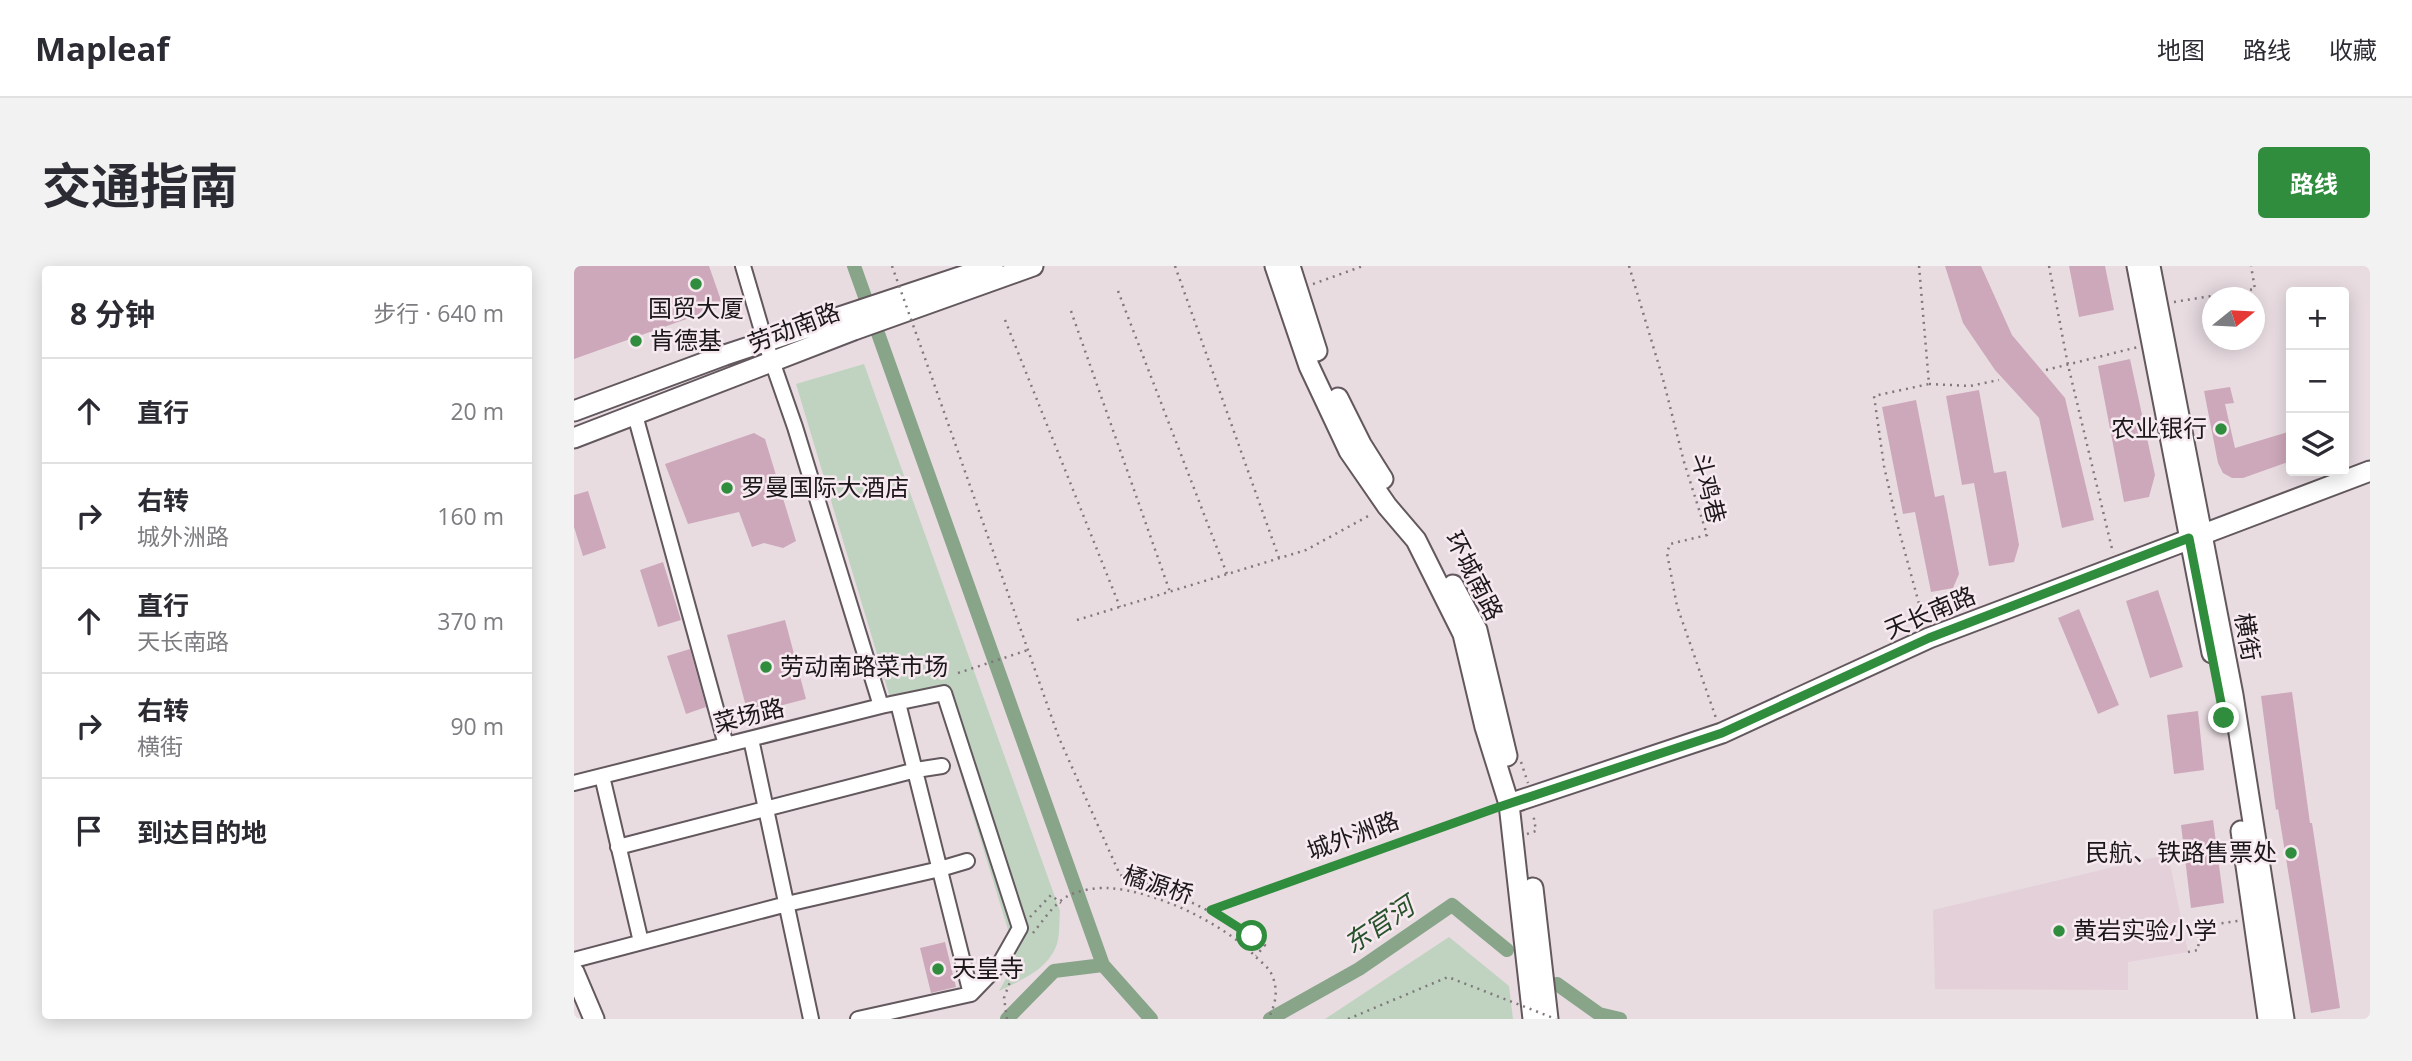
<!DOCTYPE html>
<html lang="zh">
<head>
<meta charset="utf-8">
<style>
	:root { --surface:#fff; --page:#f2f2f3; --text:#2b2b33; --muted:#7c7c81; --line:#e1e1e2; --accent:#318d3e }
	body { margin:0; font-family:"Open Sans","Noto Sans SC",sans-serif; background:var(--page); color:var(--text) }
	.controls { position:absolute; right:21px; top:21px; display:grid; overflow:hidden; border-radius:7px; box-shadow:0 4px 18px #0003 }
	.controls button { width:63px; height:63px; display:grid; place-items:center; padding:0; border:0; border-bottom:2px solid var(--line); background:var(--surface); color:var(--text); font:35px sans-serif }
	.compass { position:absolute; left:1628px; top:21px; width:63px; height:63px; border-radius:50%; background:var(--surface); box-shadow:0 4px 18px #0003; rotate:72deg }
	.stop { position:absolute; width:21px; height:21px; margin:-16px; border:5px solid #318d3e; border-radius:50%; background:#fff }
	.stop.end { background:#318d3e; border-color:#fff; box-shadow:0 2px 7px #0008 }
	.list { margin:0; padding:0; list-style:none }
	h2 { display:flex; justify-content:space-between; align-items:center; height:91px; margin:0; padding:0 28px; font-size:30px }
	h2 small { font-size:23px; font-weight:400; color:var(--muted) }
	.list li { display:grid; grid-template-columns:46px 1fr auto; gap:21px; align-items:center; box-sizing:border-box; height:105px; padding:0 28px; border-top:2px solid var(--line) }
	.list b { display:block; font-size:26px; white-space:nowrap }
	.list p { margin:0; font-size:23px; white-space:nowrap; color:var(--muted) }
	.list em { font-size:23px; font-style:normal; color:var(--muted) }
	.icon { flex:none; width:38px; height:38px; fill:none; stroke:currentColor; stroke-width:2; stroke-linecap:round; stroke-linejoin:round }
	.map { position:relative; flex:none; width:1796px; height:753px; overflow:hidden; border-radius:7px }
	header { display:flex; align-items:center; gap:42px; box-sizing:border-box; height:98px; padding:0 35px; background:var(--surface); border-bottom:2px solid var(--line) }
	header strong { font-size:33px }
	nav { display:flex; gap:38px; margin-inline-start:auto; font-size:24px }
	.intro { display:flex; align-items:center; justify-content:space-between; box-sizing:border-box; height:168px; padding:0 42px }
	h1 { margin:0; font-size:49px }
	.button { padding:18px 32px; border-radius:7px; background:var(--accent); color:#fff; font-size:24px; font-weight:700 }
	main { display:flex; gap:42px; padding:0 42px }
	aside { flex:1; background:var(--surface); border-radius:7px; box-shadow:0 4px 18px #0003 }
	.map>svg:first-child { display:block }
	.built { fill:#e4d0d9 }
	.green { fill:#bfd3c0 }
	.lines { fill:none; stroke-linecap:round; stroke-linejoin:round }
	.canal { stroke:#88a489; stroke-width:14 }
	.building { fill:#cda8ba }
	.street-casing { stroke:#62585d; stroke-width:18 }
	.secondary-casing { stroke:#62585d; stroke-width:23 }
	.path { stroke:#80787b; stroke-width:2.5; stroke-dasharray:2 5; stroke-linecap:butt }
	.street { stroke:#fff; stroke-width:14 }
	.secondary { stroke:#fff; stroke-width:19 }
	.path-bridge { stroke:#80787b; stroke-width:2.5; stroke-dasharray:2 5; stroke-linecap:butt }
	.route { stroke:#318d3e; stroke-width:9 }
	.poi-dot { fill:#318d3e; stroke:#f6e9ef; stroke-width:2.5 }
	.labels { text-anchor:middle; stroke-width:5; stroke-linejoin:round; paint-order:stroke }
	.poi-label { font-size:24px; fill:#1c181a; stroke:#f6e9ef; text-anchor:start }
	.street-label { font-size:24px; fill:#1c181a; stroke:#f6e9ef }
	.water-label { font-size:26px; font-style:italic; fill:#27522b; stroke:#f6e9ef }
</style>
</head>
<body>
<header>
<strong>Mapleaf</strong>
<nav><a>地图</a><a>路线</a><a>收藏</a></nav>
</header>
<div class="intro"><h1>交通指南</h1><a class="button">路线</a></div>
<main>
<aside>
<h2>8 分钟<small>步行 · 640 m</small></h2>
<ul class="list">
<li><svg class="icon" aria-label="ahead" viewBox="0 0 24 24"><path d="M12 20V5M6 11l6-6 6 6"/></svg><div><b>直行</b></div><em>20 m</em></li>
<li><svg class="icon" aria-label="right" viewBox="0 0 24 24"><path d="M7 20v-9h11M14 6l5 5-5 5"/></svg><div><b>右转</b><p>城外洲路</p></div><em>160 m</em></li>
<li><svg class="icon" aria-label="ahead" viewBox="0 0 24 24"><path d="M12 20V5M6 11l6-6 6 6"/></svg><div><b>直行</b><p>天长南路</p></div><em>370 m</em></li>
<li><svg class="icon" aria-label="right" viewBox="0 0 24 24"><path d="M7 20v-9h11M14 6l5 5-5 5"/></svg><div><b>右转</b><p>横街</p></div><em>90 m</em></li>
<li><svg class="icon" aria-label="arrive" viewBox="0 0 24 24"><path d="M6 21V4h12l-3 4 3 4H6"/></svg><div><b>到达目的地</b></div></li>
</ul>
</aside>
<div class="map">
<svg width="1796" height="753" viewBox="0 0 1796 753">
	<rect width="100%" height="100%" fill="#e8dce1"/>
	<path class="built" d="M1594,588L1614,686L1554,696V724L1361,723L1359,644Z"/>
	<path class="green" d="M290,98L486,645C485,655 486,668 483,678C474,704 447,714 425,725L443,693L362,428L318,438L222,118Z
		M875,671L935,720L939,753H751Z"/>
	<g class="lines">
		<path class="canal" d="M280,0L529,699L577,753
			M983,718L1025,748L1046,753
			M433,753L480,705L529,699
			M696,753L785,703L878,639L933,684"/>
	</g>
	<path class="building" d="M0,0H135L149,40L0,93Z
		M1371,0H1407L1438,69L1491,132L1520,254L1488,262L1465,152L1421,104L1389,57Z
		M1495,0H1531L1540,44L1505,51Z
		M1556,93L1581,209L1575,231L1550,236L1524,100Z
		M1656,121L1660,137L1651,138L1661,182L1717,165V195L1669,212H1658L1649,207L1644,197L1630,125Z
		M1405,124L1420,207L1432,205L1445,279L1440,296L1415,300L1400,217L1388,219L1372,130Z
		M1342,134L1361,231L1370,229L1385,308L1379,322L1357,326L1341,246L1329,248L1308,141Z
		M180,167L191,173L222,275L209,282L190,277L178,281L165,246L114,258L91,198Z
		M14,225L32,282L9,290L0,261V229Z
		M89,296L107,354L84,361L66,304Z
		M1584,324L1609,401L1576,412L1552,335Z
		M1505,343L1545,439L1524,448L1484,352Z
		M211,354L232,433L174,448L153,369Z
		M116,383L132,441L112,448L93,390Z
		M1718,426L1736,557H1738L1766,742L1737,747L1704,543L1702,544L1687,430Z
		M1624,445L1630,504L1600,508L1593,449Z
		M1639,554L1650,637L1617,642L1607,559Z
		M371,676L382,721L357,727L346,682Z"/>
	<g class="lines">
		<defs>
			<path id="street" d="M169,0L191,75L221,161L307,440
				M61,149L152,479
				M324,437L397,728
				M177,473L237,753
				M28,510L67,676
				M0,517L307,440L370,427L446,662L425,699L397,728
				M44,581L342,504L368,500
				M0,694L213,638L366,603L393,595
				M284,753L397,728"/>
			<path id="secondary" d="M701,0L735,100L775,185L813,240L842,274L889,368L911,461L935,538L959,753
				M716,0L743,85
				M1563,0L1638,387
				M1576,0L1659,429L1710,753
				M764,132L787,178L809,213
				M0,145L151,89L419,0
				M0,172L280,64L459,0
				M879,319L903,364L933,490
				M935,538L1148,467L1355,372L1796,205
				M1667,565L1694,753
				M959,622L974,753
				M0,706L20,753"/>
		</defs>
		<use href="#street" class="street-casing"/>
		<use href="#secondary" class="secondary-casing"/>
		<path class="path" d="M601,0L705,292
			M1055,0L1089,113L1110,196L1133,269L1096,278L1093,287L1103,340L1142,452
			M1345,0L1355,118L1300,130L1310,200L1323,257L1350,356
			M1475,0L1494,99L1539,287
			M739,18L789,0
			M544,25L653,308
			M1600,36L1681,23L1677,0
			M497,45L596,326
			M431,54L546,341
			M1472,104L1564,81
			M358,112L485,472L546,609C602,626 643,647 691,679L682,690
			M1355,118L1396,120L1425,114
			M503,354L732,284L798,248
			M384,407L454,384
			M947,496L954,517
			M953,568L962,565L959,547
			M639,644L743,608L919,543
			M456,651L477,629L487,637
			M459,667C468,656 479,639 492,631C502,625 522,621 534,622C582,625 649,657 682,691C687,696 694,701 697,707C705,723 702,738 694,753
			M1614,686L1624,684L1626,660L1664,655
			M433,753L430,732L443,697"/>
		<use href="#street" class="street"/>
		<use href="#secondary" class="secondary"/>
		<path class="path-bridge" d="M318,0L358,112
			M774,753L874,711L982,753"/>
	</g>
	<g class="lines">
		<path class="route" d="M678,670L637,644L919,543L1148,467L1355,372L1615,272L1650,452"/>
	</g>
	<g class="poi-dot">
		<circle cx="122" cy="18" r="7"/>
		<circle cx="62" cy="75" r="7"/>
		<circle cx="1647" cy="163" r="7"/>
		<circle cx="153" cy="222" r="7"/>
		<circle cx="192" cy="401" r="7"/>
		<circle cx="1717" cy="587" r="7"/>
		<circle cx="1485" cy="665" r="7"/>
		<circle cx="364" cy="703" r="7"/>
	</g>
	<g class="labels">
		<g class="poi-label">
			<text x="122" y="51" text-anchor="middle">国贸大厦</text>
			<text x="76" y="83">肯德基</text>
			<text x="1633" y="171" text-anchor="end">农业银行</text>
			<text x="167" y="230">罗曼国际大酒店</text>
			<text x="206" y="409">劳动南路菜市场</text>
			<text x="1703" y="595" text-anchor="end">民航、铁路售票处</text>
			<text x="1499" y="673">黄岩实验小学</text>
			<text x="378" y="711">天皇寺</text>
		</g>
		<g class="street-label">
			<text transform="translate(220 62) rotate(-21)" y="8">劳动南路</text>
			<text transform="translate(1134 222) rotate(76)" y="8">斗鸡巷</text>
			<text transform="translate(900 310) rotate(63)" y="8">环城南路</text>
			<text transform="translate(1356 347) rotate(-23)" y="8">天长南路</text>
			<text transform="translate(1673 371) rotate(80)" y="8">横街</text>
			<text transform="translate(175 450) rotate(-14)" y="8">菜场路</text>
			<text transform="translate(779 570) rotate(-20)" y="8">城外洲路</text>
			<text transform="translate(584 619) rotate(18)" y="8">橘源桥</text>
		</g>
		<g class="water-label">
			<text transform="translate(805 659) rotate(-34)" y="9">东官河</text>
		</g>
	</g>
</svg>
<div class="controls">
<button>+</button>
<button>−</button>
<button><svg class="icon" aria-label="layers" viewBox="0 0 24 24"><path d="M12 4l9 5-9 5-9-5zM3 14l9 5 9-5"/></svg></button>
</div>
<svg class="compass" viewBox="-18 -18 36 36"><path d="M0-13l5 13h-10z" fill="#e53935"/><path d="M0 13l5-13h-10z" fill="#7c7c81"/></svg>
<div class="stop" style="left:678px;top:670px"></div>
<div class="stop end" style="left:1650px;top:452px"></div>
</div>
</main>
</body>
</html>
